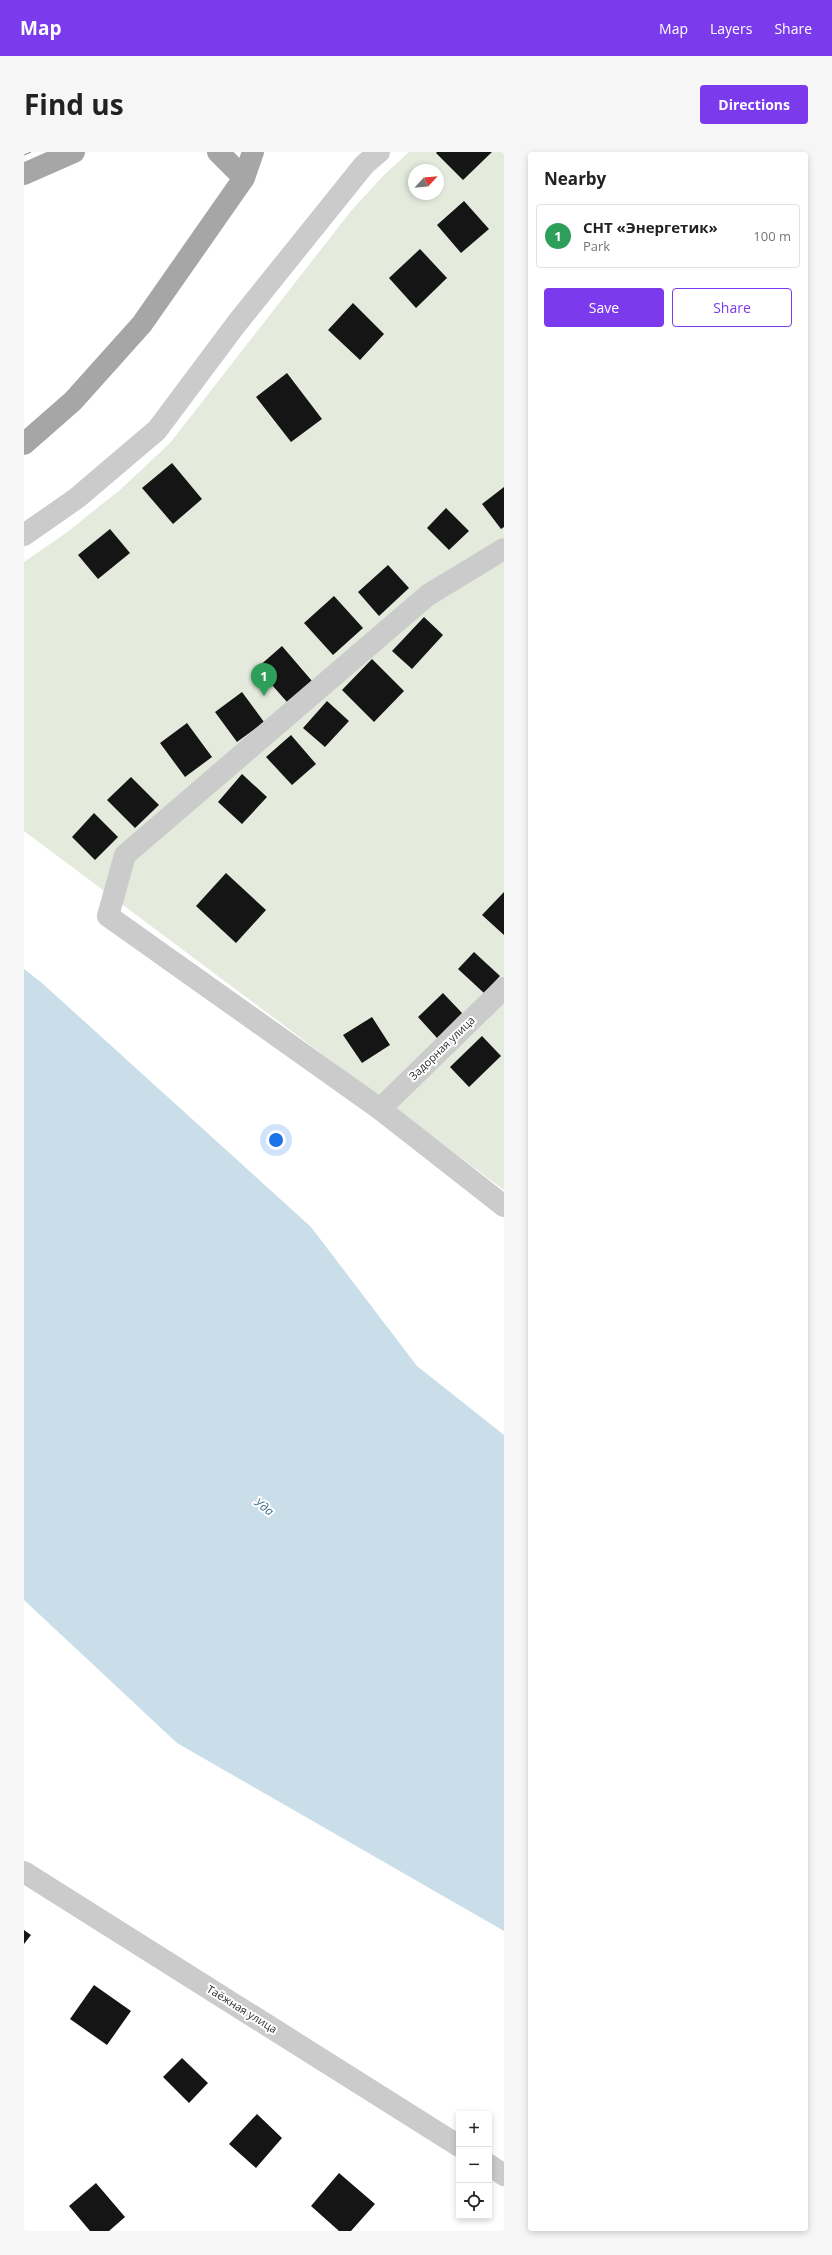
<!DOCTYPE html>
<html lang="en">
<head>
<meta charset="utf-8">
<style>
	:root { --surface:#fff; --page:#f6f6f6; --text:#222; --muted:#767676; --line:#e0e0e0; --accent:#7c3aed }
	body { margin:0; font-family:"Open Sans",sans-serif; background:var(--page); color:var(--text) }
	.controls { position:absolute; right:12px; bottom:12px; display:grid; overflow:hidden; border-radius:4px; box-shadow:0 2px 6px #0003 }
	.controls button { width:36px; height:36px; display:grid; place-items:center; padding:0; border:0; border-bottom:1px solid var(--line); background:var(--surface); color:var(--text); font:20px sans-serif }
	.compass { position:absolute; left:384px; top:12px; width:36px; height:36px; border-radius:50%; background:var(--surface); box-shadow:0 2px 6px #0003; rotate:64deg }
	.you { position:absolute; left:252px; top:988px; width:14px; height:14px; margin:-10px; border:3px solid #fff; border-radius:50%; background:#1a73e8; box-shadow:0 0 0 6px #1a73e833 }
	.badge { display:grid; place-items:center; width:26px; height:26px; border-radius:50%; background:var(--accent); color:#fff; font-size:13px; font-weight:700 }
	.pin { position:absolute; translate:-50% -33px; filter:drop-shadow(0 1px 2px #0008) }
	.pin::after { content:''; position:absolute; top:21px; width:14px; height:12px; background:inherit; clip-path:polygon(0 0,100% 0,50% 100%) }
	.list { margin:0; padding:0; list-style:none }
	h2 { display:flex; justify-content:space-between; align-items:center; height:52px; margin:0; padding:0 16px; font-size:17px }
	h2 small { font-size:13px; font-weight:400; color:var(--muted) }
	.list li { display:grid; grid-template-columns:26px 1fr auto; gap:12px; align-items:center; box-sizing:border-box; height:64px; margin:0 8px 8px; padding:0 8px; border:1px solid var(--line); border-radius:4px }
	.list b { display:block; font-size:15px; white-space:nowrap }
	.list p { margin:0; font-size:13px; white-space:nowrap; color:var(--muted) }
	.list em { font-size:13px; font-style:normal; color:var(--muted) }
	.actions { display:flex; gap:8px; padding:12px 16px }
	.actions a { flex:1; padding:9px 0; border:1px solid var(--accent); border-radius:4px; text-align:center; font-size:14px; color:var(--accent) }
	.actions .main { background:var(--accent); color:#fff }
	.icon { flex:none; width:22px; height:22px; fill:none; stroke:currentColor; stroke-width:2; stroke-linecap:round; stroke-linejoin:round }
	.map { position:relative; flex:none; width:480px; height:2079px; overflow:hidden; border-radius:4px }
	header { display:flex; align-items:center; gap:24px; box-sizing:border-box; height:56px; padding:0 20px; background:var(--accent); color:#fff }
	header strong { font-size:19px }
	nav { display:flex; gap:22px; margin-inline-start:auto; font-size:14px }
	.intro { display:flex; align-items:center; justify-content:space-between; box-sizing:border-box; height:96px; padding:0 24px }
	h1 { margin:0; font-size:28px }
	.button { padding:10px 18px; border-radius:4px; background:var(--accent); color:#fff; font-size:14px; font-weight:700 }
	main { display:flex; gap:24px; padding:0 24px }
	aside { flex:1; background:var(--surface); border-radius:4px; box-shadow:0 2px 6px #0003 }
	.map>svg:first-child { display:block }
	.green { fill:#e4eadc; fill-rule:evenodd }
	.water { fill:#c9dee9 }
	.building { fill:#151515 }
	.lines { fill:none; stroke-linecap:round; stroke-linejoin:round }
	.minor { stroke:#cbcbcb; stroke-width:22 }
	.major { stroke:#a6a6a6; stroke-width:22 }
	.tram { stroke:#838383; stroke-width:1 }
	.labels { text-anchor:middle; stroke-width:4; stroke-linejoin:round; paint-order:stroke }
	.street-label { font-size:11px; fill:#2e2e2e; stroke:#fff }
	.water-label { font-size:12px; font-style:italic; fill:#40718b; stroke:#fff }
</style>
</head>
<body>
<header>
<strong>Map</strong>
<nav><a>Map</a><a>Layers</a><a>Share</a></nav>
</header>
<div class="intro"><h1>Find us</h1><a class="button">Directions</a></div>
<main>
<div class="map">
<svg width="480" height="2079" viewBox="0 0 480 2079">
	<rect width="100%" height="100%" fill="#fff"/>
	<path class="green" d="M385,0H480V1038L0,679V410L42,381L97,337L146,291L327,59L359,24ZM390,18H414V42H390Z"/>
	<path class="water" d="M0,817L18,831L287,1075L393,1214L480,1283V1779L153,1591L0,1448Z"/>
	<path class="building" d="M413,0H468L439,28L412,1Z
		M440,49L465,77L437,101L413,73Z
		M396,97L423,126L392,156L365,126Z
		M329,151L360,182L336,208L304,178Z
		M263,221L298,267L267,290L232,245Z
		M148,311L178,347L149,372L118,336Z
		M480,335V375L477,377L458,352Z
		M422,356L445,379L425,398L403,376Z
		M86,377L106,401L74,427L54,403Z
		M364,413L385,436L355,464L334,440Z
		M310,444L339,476L309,503L280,471Z
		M400,465L419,483L388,517L368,499Z
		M258,494L288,529L263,550L233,516Z
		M348,507L380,539L350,570L318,538Z
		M218,540L240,570L213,590L191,560Z
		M303,549L325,569L301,595L279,576Z
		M163,571L188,605L161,625L136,591Z
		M267,583L292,612L268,633L242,605Z
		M218,622L243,645L218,672L194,650Z
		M107,625L135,653L111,676L83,648Z
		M70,661L94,685L71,708L48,685Z
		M202,721L242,758L212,791L172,754Z
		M480,740V783L458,763Z
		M450,800L476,824L460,841L434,817Z
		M419,841L438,861L413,886L394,865Z
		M348,865L366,893L338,911L319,883Z
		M458,884L477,904L445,935L426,915Z
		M0,1778L7,1783L0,1792Z
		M70,1833L107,1859L83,1893L46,1867Z
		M158,1906L184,1931L165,1951L139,1925Z
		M233,1962L258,1986L232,2016L205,1992Z
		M315,2021L351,2052L327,2079H315L287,2054Z
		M72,2031L101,2065L85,2079H66L45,2054Z"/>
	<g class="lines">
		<path class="minor" d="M0,383L53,346L133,278L213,171L340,13L355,0
			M480,397L404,443L101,703L84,764L356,957L480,1054
			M356,957L480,836
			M0,1720L435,1994
			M465,2013L480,2023"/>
		<path class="major" d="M194,0L220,26
			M0,22L50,0
			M0,292L49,249L118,172L220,26L229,0"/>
		<path class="tram" d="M0,3L7,0"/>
	</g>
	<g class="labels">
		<g class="street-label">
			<text transform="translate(418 896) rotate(-44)" y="4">Задорная улица</text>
			<text transform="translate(218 1857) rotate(32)" y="4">Таёжная улица</text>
		</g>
		<g class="water-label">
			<text transform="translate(240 1355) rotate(37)" y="4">Уда</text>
		</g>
	</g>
</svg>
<div class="controls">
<button>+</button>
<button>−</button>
<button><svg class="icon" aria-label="locate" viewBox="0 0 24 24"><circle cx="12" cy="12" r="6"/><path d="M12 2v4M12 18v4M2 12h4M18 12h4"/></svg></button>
</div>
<svg class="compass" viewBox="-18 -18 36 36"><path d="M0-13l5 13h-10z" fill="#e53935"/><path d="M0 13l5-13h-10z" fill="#767676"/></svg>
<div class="you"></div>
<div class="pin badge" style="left:240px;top:544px;background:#2e9e5b">1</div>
</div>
<aside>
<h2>Nearby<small></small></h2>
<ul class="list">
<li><span class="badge" style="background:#2e9e5b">1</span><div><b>СНТ «Энергетик»</b><p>Park</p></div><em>100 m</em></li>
</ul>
<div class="actions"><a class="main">Save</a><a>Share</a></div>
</aside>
</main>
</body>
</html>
